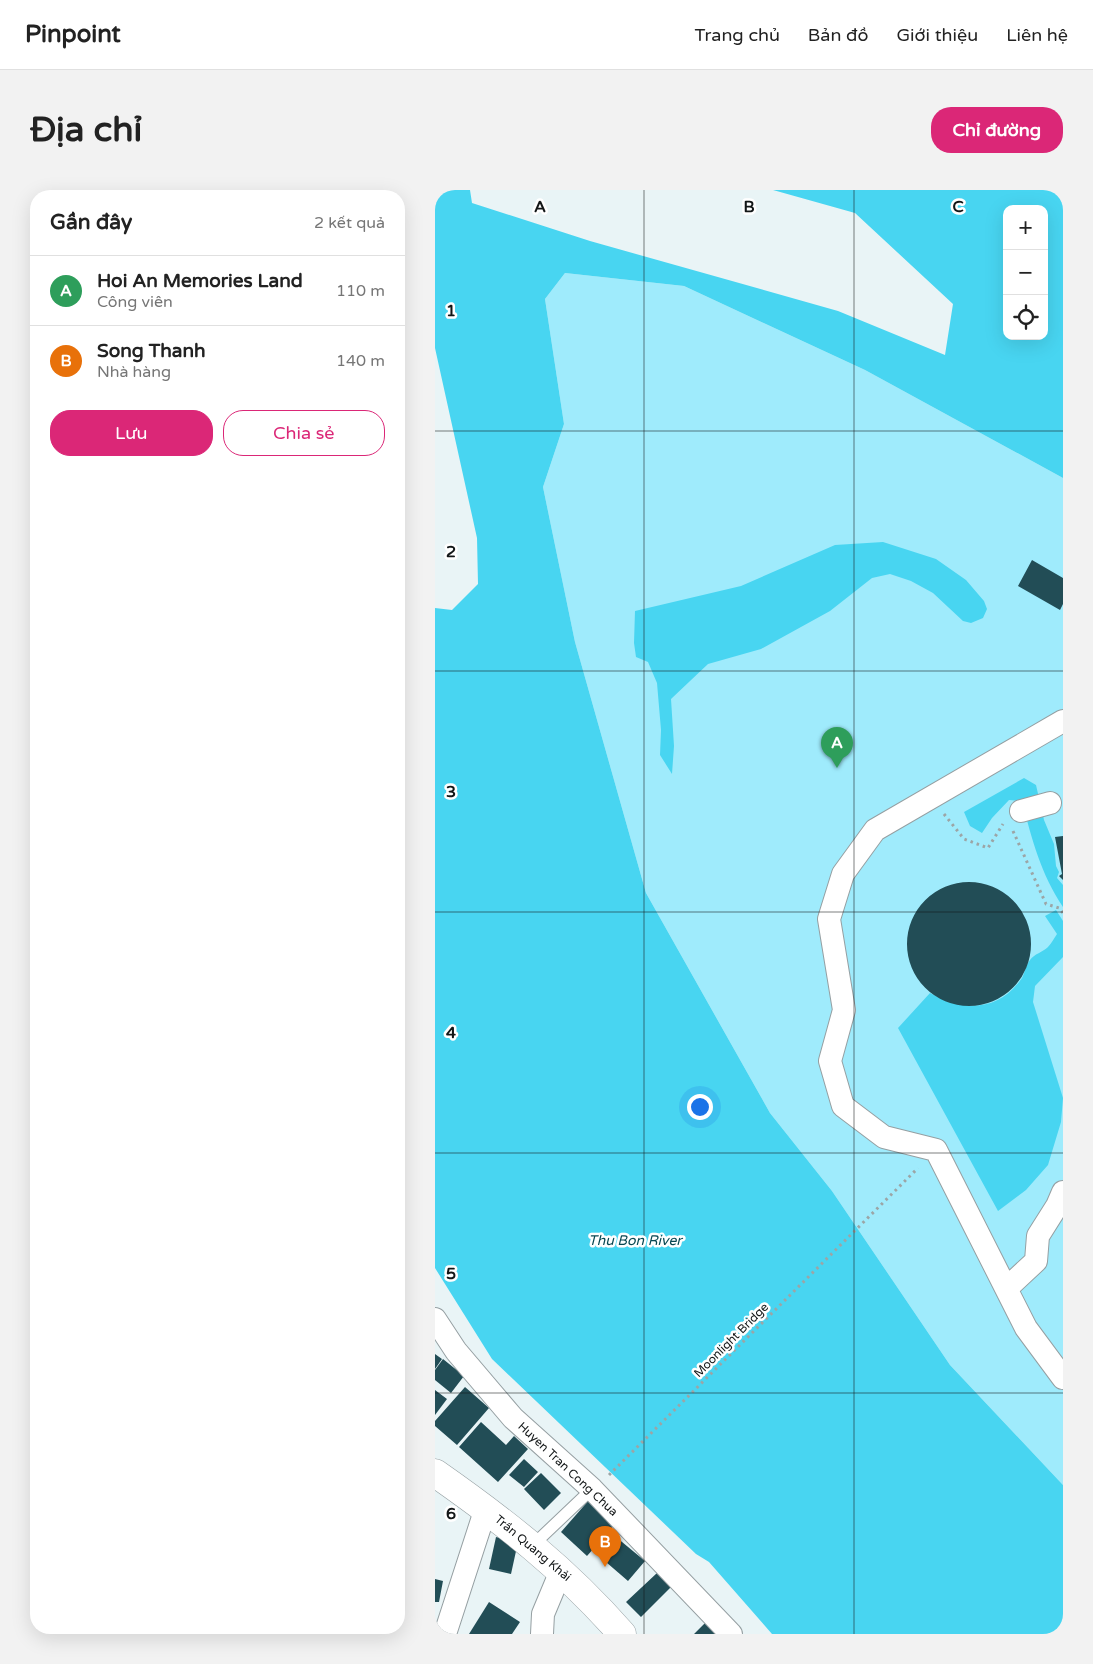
<!DOCTYPE html>
<html lang="vi">
<head>
<meta charset="utf-8">
<style>
	:root { --surface:#fff; --page:#f2f2f2; --text:#222; --muted:#767676; --line:#e0e0e0; --accent:#db2777 }
	body { margin:0; font-family:"Varela Round",sans-serif; background:var(--page); color:var(--text) }
	.controls { position:absolute; right:15px; top:15px; display:grid; overflow:hidden; border-radius:10px; box-shadow:0 5px 20px #0002 }
	.controls button { width:45px; height:45px; display:grid; place-items:center; padding:0; border:0; border-bottom:1px solid var(--line); background:var(--surface); color:var(--text); font:25px sans-serif }
	.you { position:absolute; left:264px; top:916px; width:18px; height:18px; margin:-12px; border:4px solid #fff; border-radius:50%; background:#1a73e8; box-shadow:0 0 0 8px #1a73e833 }
	.badge { display:grid; place-items:center; width:32px; height:32px; border-radius:50%; background:var(--accent); color:#fff; font-size:16px; font-weight:700 }
	.pin { position:absolute; translate:-50% -41px; filter:drop-shadow(0 1px 2px #0008) }
	.pin::after { content:''; position:absolute; top:26px; width:18px; height:15px; background:inherit; clip-path:polygon(0 0,100% 0,50% 100%) }
	.list { margin:0; padding:0; list-style:none }
	h2 { display:flex; justify-content:space-between; align-items:center; height:65px; margin:0; padding:0 20px; font-size:21px }
	h2 small { font-size:16px; font-weight:400; color:var(--muted) }
	.list li { display:grid; grid-template-columns:32px 1fr auto; gap:15px; align-items:center; box-sizing:border-box; height:70px; padding:0 20px; border-top:1px solid var(--line) }
	.list b { display:block; font-size:19px; white-space:nowrap }
	.list p { margin:0; font-size:16px; white-space:nowrap; color:var(--muted) }
	.list em { font-size:16px; font-style:normal; color:var(--muted) }
	.actions { display:flex; gap:10px; padding:15px 20px }
	.actions a { flex:1; padding:11px 0; border:1px solid var(--accent); border-radius:20px; text-align:center; font-size:18px; color:var(--accent) }
	.actions .main { background:var(--accent); color:#fff }
	.icon { flex:none; width:28px; height:28px; fill:none; stroke:currentColor; stroke-width:2; stroke-linecap:round; stroke-linejoin:round }
	.map { position:relative; flex:none; width:628px; height:1444px; overflow:hidden; border-radius:20px }
	header { display:flex; align-items:center; gap:30px; box-sizing:border-box; height:70px; padding:0 25px; background:var(--surface); border-bottom:1px solid var(--line) }
	header strong { font-size:24px }
	nav { display:flex; gap:28px; margin-inline-start:auto; font-size:18px }
	.intro { display:flex; align-items:center; justify-content:space-between; box-sizing:border-box; height:120px; padding:0 30px }
	h1 { margin:0; font-size:35px }
	.button { padding:12px 22px; border-radius:20px; background:var(--accent); color:#fff; font-size:18px; font-weight:700 }
	main { display:flex; gap:30px; padding:0 30px }
	aside { flex:1; background:var(--surface); border-radius:20px; box-shadow:0 5px 20px #0002 }
	.map>svg:first-child { display:block }
	.green { fill:#9febfc }
	.water { fill:#48d5f1; fill-rule:evenodd }
	.building { fill:#224d56 }
	.lines { fill:none; stroke-linecap:round; stroke-linejoin:round }
	.lane-casing { stroke:#959fa2; stroke-width:13 }
	.street-casing { stroke:#959fa2; stroke-width:24 }
	.secondary-casing { stroke:#959fa2; stroke-width:29 }
	.path { stroke:#9ca5a6; stroke-width:3; stroke-dasharray:2.5 4; stroke-linecap:butt }
	.lane { stroke:#fff; stroke-width:11 }
	.street { stroke:#fff; stroke-width:22 }
	.secondary { stroke:#fff; stroke-width:28 }
	.grid { fill:none; stroke:#121617; stroke-width:1; stroke-opacity:0.55 }
	.labels { text-anchor:middle; stroke-width:5; stroke-linejoin:round; paint-order:stroke }
	.street-label { font-size:12px; fill:#121617; stroke:#fff }
	.water-label { font-size:14px; font-style:italic; fill:#084853; stroke:#fff }
	.grid-label { font-size:16px; text-anchor:middle; font-weight:bold; fill:#121617; stroke:#fff; stroke-width:5; stroke-linejoin:round; paint-order:stroke }
</style>
</head>
<body>
<header>
<strong>Pinpoint</strong>
<nav><a>Trang chủ</a><a>Bản đồ</a><a>Giới thiệu</a><a>Liên hệ</a></nav>
</header>
<div class="intro"><h1>Địa chỉ</h1><a class="button">Chỉ đường</a></div>
<main>
<aside>
<h2>Gần đây<small>2 kết quả</small></h2>
<ul class="list">
<li><span class="badge" style="background:#2e9e5b">A</span><div><b>Hoi An Memories Land</b><p>Công viên</p></div><em>110 m</em></li>
<li><span class="badge" style="background:#e8710a">B</span><div><b>Song Thanh</b><p>Nhà hàng</p></div><em>140 m</em></li>
</ul>
<div class="actions"><a class="main">Lưu</a><a>Chia sẻ</a></div>
</aside>
<div class="map">
<svg width="628" height="1444" viewBox="0 0 628 1444">
	<rect width="100%" height="100%" fill="#e9f4f6"/>
	<path class="green" d="M130,83L249,96L430,180L628,288V1295L515,1175L397,1001L335,923L211,703L140,452L108,297L129,234L110,109Z"/>
	<path class="water" d="M0,0H35L37,13L155,51L403,121L510,165L518,114L420,23L338,0H628V288L430,180L249,96L130,83L110,109L129,234L108,297L140,452L211,703L335,923L397,1001L515,1175L628,1295V1444H337L274,1372L261,1364L57,1169L0,1078V418L17,420L43,394L42,348L0,158ZM572,19H609V146H572Z
		M448,352L501,369L531,390L549,411L552,419L548,428L536,433L528,431L498,403L476,391L455,384L437,388L395,421L326,459L273,474L236,509L239,556L237,584L225,565L226,540L222,493L213,472L201,467L199,453L200,421L306,396L400,355Z
		M589,588L601,595L609,630L619,654L621,676L624,682L622,688L628,695V717C606,684 597,650 587,611L574,610L557,628L547,643L535,636L529,622Z
		M621,720L628,731V767L600,796L598,812L628,908L626,932L613,975L591,1000L563,1021L463,838L495,803C528,821 563,823 587,788C590,782 591,775 595,770C599,764 608,762 613,757C617,753 619,748 622,744L610,726Z"/>
	<path class="building" d="M597,370L628,388V414L625,420L583,396Z
		M628,646V690L624,686L627,684L620,647Z
		M472 754a62 62 0 1 1 124 0a62 62 0 1 1-124 0Z
		M0,1164L7,1169L0,1179Z
		M8,1169L29,1186L16,1203L0,1190V1180Z
		M30,1197L54,1218L22,1255L0,1236V1231Z
		M0,1200L12,1209L0,1225Z
		M46,1232L71,1255L79,1246L93,1259L63,1292L24,1257Z
		M89,1269L103,1282L89,1297L74,1285Z
		M106,1283L126,1303L109,1320L89,1299Z
		M154,1310L181,1333L152,1366L126,1342Z
		M61,1347L83,1352L76,1384L54,1379Z
		M181,1347L210,1371L193,1391L164,1366Z
		M222,1383L236,1397L206,1427L191,1412Z
		M0,1389L8,1391L4,1412H0Z
		M54,1412L85,1432L77,1444H34Z
		M272,1431L281,1444H259Z"/>
	<g class="lines">
		<defs>
			<path id="lane" d="M98,1355L157,1299"/>
			<path id="street" d="M628,531L440,640L408,684L394,729L409,820L395,871L408,916L449,947L501,960L591,1138L628,1188
				M586,621L615,613
				M572,1098L601,1071L603,1046L622,1016L628,1002
				M0,1129L21,1161L78,1228L157,1299L296,1444
				M10,1444L51,1318
				M107,1444L108,1424L126,1381"/>
			<path id="secondary" d="M0,1283C70,1332 130,1379 187,1444"/>
		</defs>
		<use href="#lane" class="lane-casing"/>
		<use href="#street" class="street-casing"/>
		<use href="#secondary" class="secondary-casing"/>
		<path class="path" d="M509,624L529,649L553,658L568,634
			M578,641L611,714L624,718L628,723
			M174,1285L483,978"/>
		<use href="#lane" class="lane"/>
		<use href="#street" class="street"/>
		<use href="#secondary" class="secondary"/>
	</g>
	<path class="grid" d="M209,0V1444M419,0V1444M0,241H628M0,481H628M0,722H628M0,963H628M0,1203H628"/>
	<g class="labels">
		<g class="street-label">
			<text transform="translate(296 1150) rotate(-45)" y="4">Moonlight Bridge</text>
			<text transform="translate(133 1279) rotate(43)" y="4">Huyen Tran Cong Chua</text>
			<text transform="translate(98 1358) rotate(40)" y="4">Trần Quang Khải</text>
		</g>
		<g class="water-label">
			<text x="200" y="1055">Thu Bon River</text>
		</g>
	</g>
	<g class="grid-label">
		<text x="105" y="22">A</text>
		<text x="314" y="22">B</text>
		<text x="523" y="22">C</text>
		<text x="16" y="126">1</text>
		<text x="16" y="367">2</text>
		<text x="16" y="607">3</text>
		<text x="16" y="848">4</text>
		<text x="16" y="1089">5</text>
		<text x="16" y="1329">6</text>
	</g>
</svg>
<div class="controls">
<button>+</button>
<button>−</button>
<button><svg class="icon" aria-label="locate" viewBox="0 0 24 24"><circle cx="12" cy="12" r="6"/><path d="M12 2v4M12 18v4M2 12h4M18 12h4"/></svg></button>
</div>
<div class="you"></div>
<div class="pin badge" style="left:402px;top:578px;background:#2e9e5b">A</div>
<div class="pin badge" style="left:170px;top:1377px;background:#e8710a">B</div>
</div>
</main>
</body>
</html>
